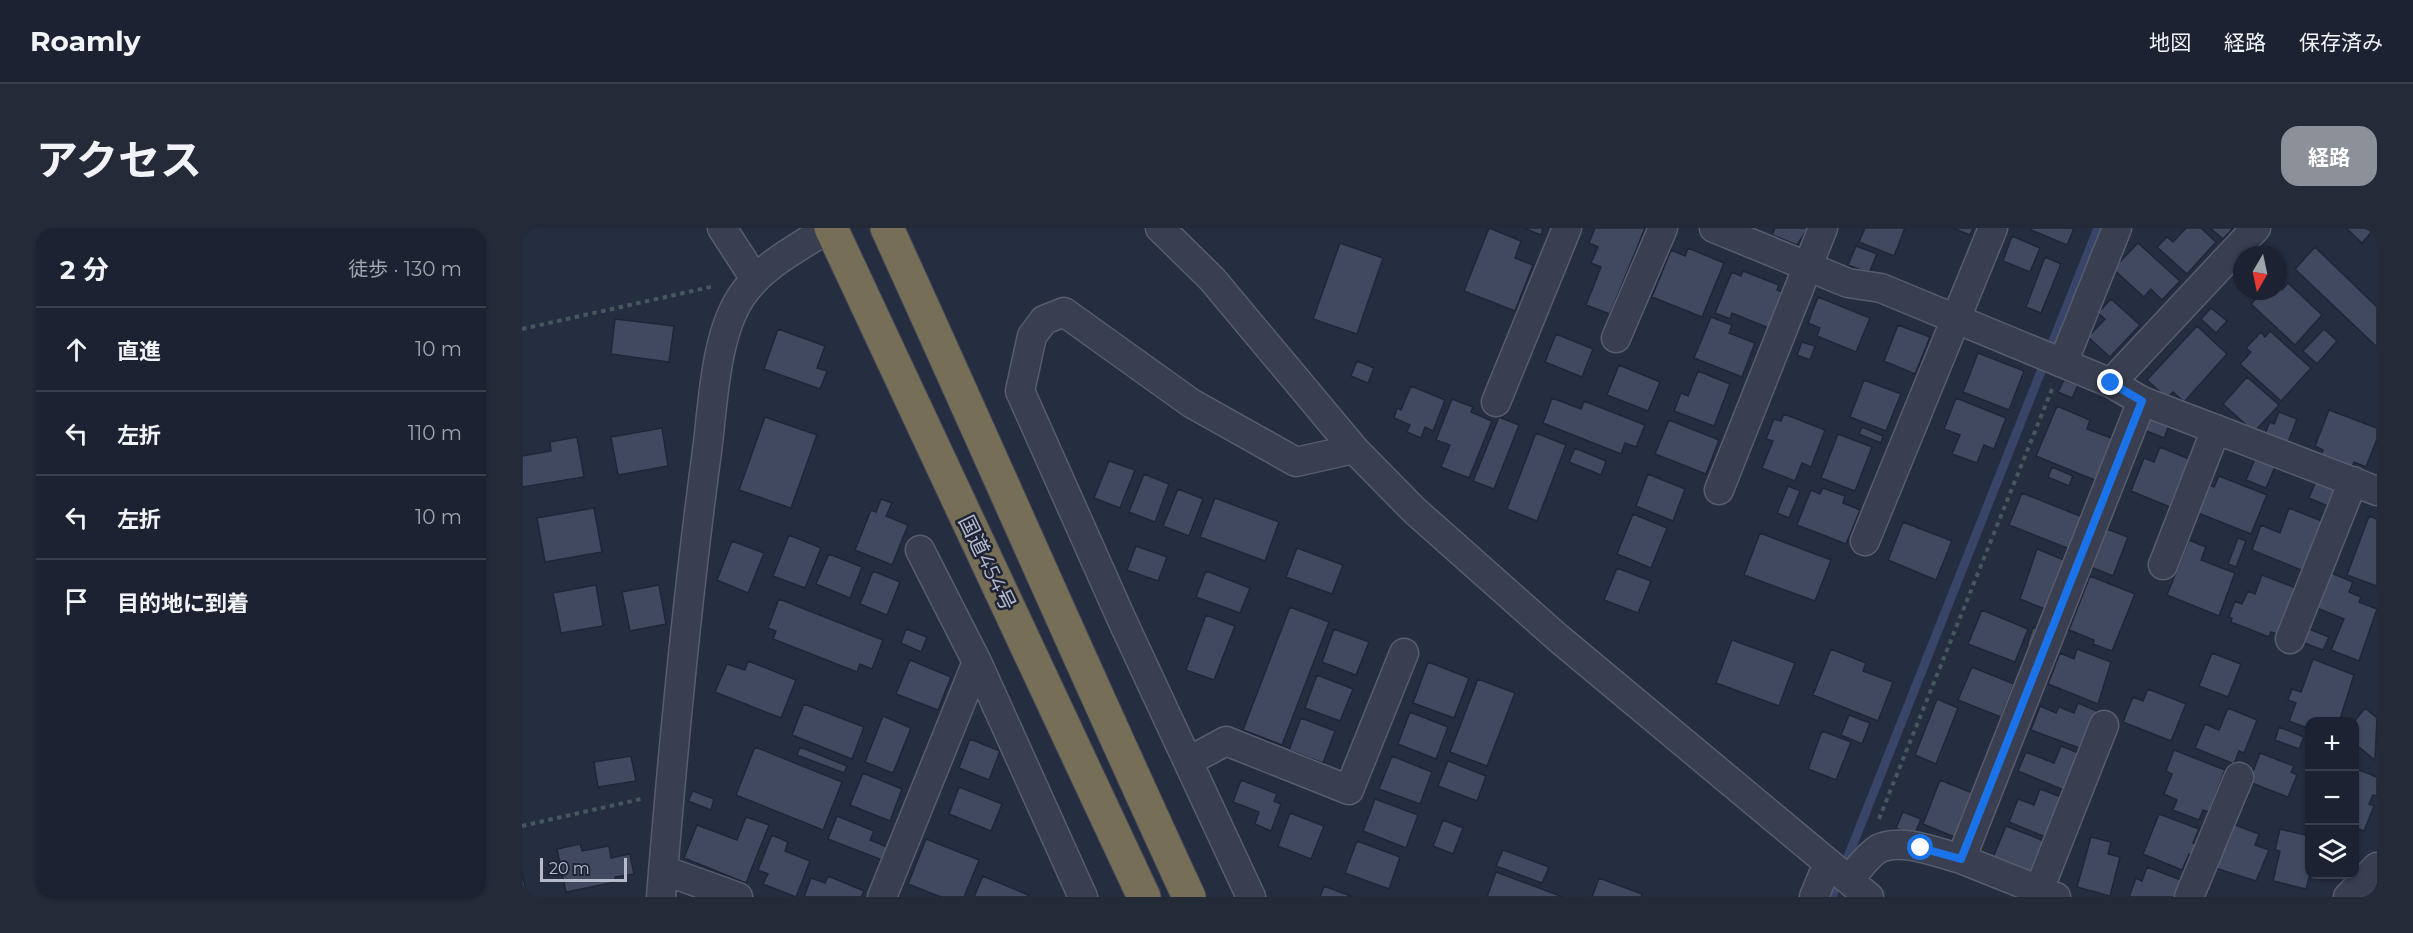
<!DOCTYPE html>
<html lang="ja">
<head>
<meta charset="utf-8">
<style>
	:root { --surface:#1c2231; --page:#252a39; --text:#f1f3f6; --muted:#a0a4ab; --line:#3a3f4d; --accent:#8c9099 }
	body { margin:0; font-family:Montserrat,"Noto Sans JP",sans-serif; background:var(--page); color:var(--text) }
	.controls { position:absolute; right:18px; bottom:18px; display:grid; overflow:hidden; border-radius:12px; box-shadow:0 2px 4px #0004 }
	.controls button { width:54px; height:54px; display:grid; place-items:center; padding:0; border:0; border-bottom:2px solid var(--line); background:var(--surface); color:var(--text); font:30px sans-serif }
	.compass { position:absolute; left:1711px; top:18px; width:54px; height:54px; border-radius:50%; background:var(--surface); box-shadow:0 2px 4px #0004; rotate:189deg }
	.scale { position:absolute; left:18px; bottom:15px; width:87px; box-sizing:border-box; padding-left:6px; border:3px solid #b6bbcb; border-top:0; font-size:16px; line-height:21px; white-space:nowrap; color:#b6bbcb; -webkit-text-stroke:4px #1e2436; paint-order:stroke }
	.stop { position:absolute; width:18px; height:18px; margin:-14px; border:4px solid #1a73e8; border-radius:50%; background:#fff }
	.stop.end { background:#1a73e8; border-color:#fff; box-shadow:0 2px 6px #0008 }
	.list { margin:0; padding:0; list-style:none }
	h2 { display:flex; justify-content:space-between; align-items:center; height:78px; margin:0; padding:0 24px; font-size:26px }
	h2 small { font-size:20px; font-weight:400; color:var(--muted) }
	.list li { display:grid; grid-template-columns:39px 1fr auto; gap:18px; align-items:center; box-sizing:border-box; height:84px; padding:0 24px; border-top:2px solid var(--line) }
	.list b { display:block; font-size:22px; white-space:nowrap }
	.list em { font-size:20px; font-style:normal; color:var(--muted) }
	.icon { flex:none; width:33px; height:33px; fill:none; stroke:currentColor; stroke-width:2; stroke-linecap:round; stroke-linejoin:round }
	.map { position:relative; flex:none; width:1855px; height:669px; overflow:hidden; border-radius:18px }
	header { display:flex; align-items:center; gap:36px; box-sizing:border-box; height:84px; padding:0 30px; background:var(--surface); border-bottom:2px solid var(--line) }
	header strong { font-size:28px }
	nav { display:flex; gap:33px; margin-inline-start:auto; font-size:21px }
	.intro { display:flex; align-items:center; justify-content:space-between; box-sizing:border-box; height:144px; padding:0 36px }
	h1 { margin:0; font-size:42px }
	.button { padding:15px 27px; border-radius:18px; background:var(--accent); color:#fff; font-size:21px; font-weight:700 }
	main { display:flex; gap:36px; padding:0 36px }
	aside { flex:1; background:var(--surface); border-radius:18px; box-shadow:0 2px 4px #0004 }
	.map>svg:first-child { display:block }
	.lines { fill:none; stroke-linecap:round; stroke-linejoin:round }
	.stream { stroke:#384568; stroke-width:9 }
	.building { fill:#414961; stroke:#202638; stroke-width:1.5 }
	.minor-casing { stroke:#575d6e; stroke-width:31 }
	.highway-casing { stroke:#414758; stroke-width:35 }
	.path { stroke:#45585e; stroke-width:4; stroke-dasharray:4.5 4.5; stroke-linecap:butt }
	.minor { stroke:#393f50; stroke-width:28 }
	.highway { stroke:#766e56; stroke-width:33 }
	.route { stroke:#1a73e8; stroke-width:8 }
	.labels { text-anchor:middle; stroke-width:5; stroke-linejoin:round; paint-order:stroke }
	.street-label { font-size:21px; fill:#b6bbcb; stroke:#1e2436 }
</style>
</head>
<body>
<header>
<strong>Roamly</strong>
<nav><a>地図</a><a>経路</a><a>保存済み</a></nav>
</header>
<div class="intro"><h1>アクセス</h1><a class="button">経路</a></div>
<main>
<aside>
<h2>2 分<small>徒歩 · 130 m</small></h2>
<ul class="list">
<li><svg class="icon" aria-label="ahead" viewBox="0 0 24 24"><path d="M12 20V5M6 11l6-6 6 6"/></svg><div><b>直進</b></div><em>10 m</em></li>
<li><svg class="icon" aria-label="left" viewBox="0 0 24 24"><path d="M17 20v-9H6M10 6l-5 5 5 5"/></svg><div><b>左折</b></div><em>110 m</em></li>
<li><svg class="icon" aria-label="left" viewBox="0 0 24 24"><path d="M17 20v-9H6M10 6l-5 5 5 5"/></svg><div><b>左折</b></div><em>10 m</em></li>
<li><svg class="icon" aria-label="arrive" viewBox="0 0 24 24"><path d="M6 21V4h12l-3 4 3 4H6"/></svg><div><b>目的地に到着</b></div></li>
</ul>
</aside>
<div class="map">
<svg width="1855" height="669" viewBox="0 0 1855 669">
	<rect width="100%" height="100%" fill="#252d41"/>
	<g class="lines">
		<path class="stream" d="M1310,669L1576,0"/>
	</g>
	<path class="building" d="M967,0L999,13L993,30L1011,37L993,83L942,63Z
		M1002,0H1021L1019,7Z
		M1073,0H1123L1088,86L1064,77L1079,39L1069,35L1076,19L1067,15Z
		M1253,0H1286L1275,17L1250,7Z
		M1343,0H1383L1372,28L1337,14Z
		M1431,0H1451L1448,7Z
		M1510,0H1552L1545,17L1509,2Z
		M1664,0H1679L1694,14L1665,46L1635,19L1645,9L1651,14Z
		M1688,0H1711L1701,11Z
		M1824,0H1852V1L1840,15Z
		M1490,8L1518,20L1508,44L1481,33Z
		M818,15L861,30L835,106L791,91Z
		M1616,15L1658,53L1640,72L1629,61L1622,69L1591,41Z
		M1334,18L1355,26L1347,45L1326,37Z
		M1793,19L1855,79V119L1773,41Z
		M1166,20L1202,35L1180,89L1130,69L1149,22L1163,28Z
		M1523,29L1539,36L1519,85L1504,79Z
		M1221,43L1257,57L1255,62L1263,65L1249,101L1210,85L1208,91L1193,85L1210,44L1219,48Z
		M1766,55L1800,87L1773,117L1729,76L1741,63H1756V58L1760,62Z
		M1296,69L1348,90L1334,124L1295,108L1298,100L1286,95Z
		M1589,71L1618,97L1588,129L1566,109L1583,91L1576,85Z
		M1689,80L1705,93L1694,105L1679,91Z
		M1189,89L1210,97L1207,105L1233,115L1220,149L1172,130Z
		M93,91L152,98L147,134L89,126Z
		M1376,97L1408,109L1393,146L1362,133Z
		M1675,98L1705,126L1662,174L1651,164L1645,170L1625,152Z
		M256,101L303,118L295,140L305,143L298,161L242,141Z
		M1802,101L1815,113L1795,136L1781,123Z
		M1748,103L1789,140L1759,173L1718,136L1729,124L1724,120L1739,104L1743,109Z
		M1034,106L1071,121L1060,149L1023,134Z
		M1280,114L1293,118L1288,132L1275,127Z
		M1456,125L1502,143L1487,182L1441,164Z
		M835,133L852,140L846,155L829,148Z
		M1097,137L1138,154L1126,183L1085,167Z
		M1176,143L1208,156L1192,198L1152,183L1159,165L1166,168Z
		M1725,149L1757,177L1732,204L1701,176Z
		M1342,152L1379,166L1364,203L1328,189Z
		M1542,152L1556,157L1550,170L1536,164Z
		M889,158L923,172L911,203L903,199L899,210L885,204L888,197L872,190L875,180L879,182Z
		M1030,170L1059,181L1062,173L1123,197L1114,219L1103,215L1099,226L1021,195Z
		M1434,170L1484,190L1472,221L1462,217L1455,235L1430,226L1438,207L1422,201Z
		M930,171L951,179L949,184L970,193L947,250L919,239L928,217L914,212Z
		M1535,178L1568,192L1565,201L1592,211L1575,253L1514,228Z
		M1807,182L1855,200V211L1844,239L1832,234L1829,242L1798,229L1801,222L1793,218Z
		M1757,184L1775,191L1764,219L1741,210L1748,194L1752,196Z
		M1262,186L1303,202L1289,239L1280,235L1273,253L1240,240L1251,213L1244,211L1252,191L1259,193Z
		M1628,187L1648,195L1642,210L1622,202Z
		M243,189L295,207L269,280L217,262Z
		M977,189L997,197L972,261L951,253Z
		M1147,192L1197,212L1184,246L1133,226Z
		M1340,199L1361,208L1359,215L1337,206Z
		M140,200L146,238L96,247L89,209Z
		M1014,205L1044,217L1015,293L985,281Z
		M1316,206L1350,219L1333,263L1299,250Z
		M55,209L62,249L0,259V228L29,223L28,214Z
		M1638,219L1667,231L1648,279L1609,263L1622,230L1632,234Z
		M1053,220L1084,233L1079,247L1047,234Z
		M1733,231L1753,239L1744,260L1724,252Z
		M587,233L613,242L598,280L572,270Z
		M1530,239L1551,248L1547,258L1526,249Z
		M622,246L647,256L633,294L607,284Z
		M1126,246L1163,261L1151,293L1114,278Z
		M1697,248L1745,267L1729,306L1676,285L1688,257L1692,259Z
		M1794,253L1815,261L1808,279L1787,270Z
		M1266,258L1278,263L1267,290L1255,285Z
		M1301,260L1323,268L1321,275L1338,282L1324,316L1275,297L1289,262L1298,266Z
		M656,261L681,271L667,308L641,298Z
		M1500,265L1563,290L1550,322L1487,297Z
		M693,270L757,294L743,333L678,309Z
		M359,271L370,275L364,288L386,297L370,337L333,322L349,282L354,284Z
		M72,280L80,324L23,334L15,290Z
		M1767,280L1802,294L1782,343L1730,322L1739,297L1758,305Z
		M1111,286L1145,300L1129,340L1095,326Z
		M1847,288L1855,291V358L1825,347Z
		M1381,294L1430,313L1414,352L1366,332Z
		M1582,300L1606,309L1591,348L1566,338Z
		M1238,305L1309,332L1293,373L1222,347Z
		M267,307L299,320L283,360L251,348Z
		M1716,310L1724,313L1714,339L1706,336Z
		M1667,312L1684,319L1679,332L1713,345L1697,388L1645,367Z
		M210,313L242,325L226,365L195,352Z
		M614,318L645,329L636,353L605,342Z
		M775,320L821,337L810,366L764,349Z
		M1515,321L1547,334L1528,383L1498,371Z
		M307,326L340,339L328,370L294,356Z
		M1095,340L1129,353L1116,385L1082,372Z
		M351,343L378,354L365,387L338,376Z
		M684,343L728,360L718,385L674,369Z
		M1804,343L1831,354L1827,364L1839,369L1837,374L1855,381L1837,433L1809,422L1822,391L1790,378Z
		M1740,347L1774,360L1755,406L1749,404L1747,409L1709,394L1710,390L1707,389L1713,373L1720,376L1726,363L1733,366Z
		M1568,348L1613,366L1590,423L1571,416L1572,412L1547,402Z
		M74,357L81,398L39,405L31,365Z
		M137,357L144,396L108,403L100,364Z
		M257,371L361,412L350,441L338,436L335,444L251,411L254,403L246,400Z
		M768,379L807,394L760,517L721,502Z
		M1460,382L1506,401L1493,434L1446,416Z
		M684,387L713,398L692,452L664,442Z
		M1511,399L1519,402L1512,419L1505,417Z
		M1782,399L1807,409L1801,422L1777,413Z
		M384,401L405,409L399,424L379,415Z
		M812,401L847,414L834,447L800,434Z
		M1210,412L1273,435L1257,478L1194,455Z
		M1309,421L1344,435L1341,443L1371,454L1356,493L1291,467Z
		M1555,421L1589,434L1576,476L1526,456L1538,425L1552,431Z
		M1690,425L1719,436L1706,469L1677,458Z
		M1791,431L1832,447L1817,494H1788V501L1767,493L1774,475L1766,472L1770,461L1779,464Z
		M388,432L429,449L416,482L374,466Z
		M226,433L274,452L259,490L193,464L205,436L223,442Z
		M906,434L947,450L932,490L891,475Z
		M1450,439L1492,456L1479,489L1436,472Z
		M795,447L831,461L818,493L783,480Z
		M956,451L993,465L965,538L928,524Z
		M1626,461L1664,476L1649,513L1601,494L1611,469L1621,473Z
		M1415,471L1436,480L1414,536L1393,527Z
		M1556,475L1575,483L1560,521L1509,502L1518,478L1534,485L1537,479L1552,485Z
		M282,476L342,499L330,531L270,507Z
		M1706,480L1735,492L1722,525L1717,523L1712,536L1673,520L1683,496L1697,502Z
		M1843,480L1855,490L1853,532L1832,515V494Z
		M888,484L926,499L914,531L876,516Z
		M1327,487L1348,495L1340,516L1319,507Z
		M361,488L389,500L371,545L343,534Z
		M779,490L813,503L801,535L767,522Z
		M1757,499L1782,509L1777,521L1753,512Z
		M1300,503L1329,514L1314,552L1286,541Z
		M448,511L478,523L467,552L437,540Z
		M1539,518L1559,526L1544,563L1496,543L1504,524L1532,535Z
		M233,519L320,554L301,602L214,567Z
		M278,519L325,538L322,545L275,527Z
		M1652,522L1703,542L1687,584L1681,582L1677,592L1651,582L1655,572L1642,566L1650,546L1644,543Z
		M1738,525L1772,538L1769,544L1775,547L1766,569L1727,554Z
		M109,528L114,553L76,559L72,534Z
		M870,528L910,544L898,576L857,561Z
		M926,533L964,548L955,573L916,558Z
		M1832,540L1855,549V568L1851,567L1847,576L1852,578L1842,603L1837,601L1835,606L1832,605Z
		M341,545L380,561L368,593L328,577Z
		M719,552L755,566L752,573L759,576L749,603L733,596L737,584L711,574Z
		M1418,552L1453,566L1435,610L1401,596Z
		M437,559L480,576L469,603L427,586Z
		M1518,561L1542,570L1526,610L1487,594L1496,571L1512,577Z
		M171,563L192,571L189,582L166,573Z
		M853,571L896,587L884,620L841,603Z
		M1381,584L1399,591L1392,608L1374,600Z
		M768,585L802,598L789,631L756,618Z
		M1637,586L1677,601L1671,615L1674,617L1670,628L1667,626L1660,642L1621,626Z
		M315,588L352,603L348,612L365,619L360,632L306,611Z
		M224,589L247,597L224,655L162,630L175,597L215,612Z
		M921,592L941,600L931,626L911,618Z
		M1708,595L1737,606L1733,617L1747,622L1734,653L1690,639Z
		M1484,598L1522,613L1509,648L1470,632Z
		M1758,601L1788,608V646L1784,661L1751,653L1758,623L1753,622Z
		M250,607L266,614L263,623L288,633L274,669L241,656L246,646L236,642Z
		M1569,609L1589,614L1586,626L1598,629L1588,668L1555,659Z
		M404,611L457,632L442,669H419L386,656Z
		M835,613L878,629L867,661L823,645Z
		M58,616L60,623L87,618L89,630L108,626L112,646L93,649L94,654L44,664L35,621Z
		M981,622L1027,639L1020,655L974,638Z
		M1625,639L1659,652L1652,669H1607L1614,650L1620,653Z
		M0,644L5,669H0Z
		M974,644L1041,669H965Z
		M306,648L342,663L339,669H282L289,650L303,655Z
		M461,648L506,667L505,669H452Z
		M1077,650L1120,666L1119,669H1070Z
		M802,658L831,669H798Z"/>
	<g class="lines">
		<defs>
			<path id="minor" d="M200,0L233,51
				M638,0L690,51L832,221L893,283L1035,409L1347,669
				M1192,0L1326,55L1359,60L1589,155L1620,173L1855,263
				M1094,110L1141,0
				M1541,135L1595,0
				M1589,155L1734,0
				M974,174L1045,0
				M1197,262L1301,0
				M1343,313L1471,0
				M398,322L455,434L561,669
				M1641,337L1694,201
				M1768,411L1831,253
				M667,533L704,513L827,562L882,425
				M141,642L216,669
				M1327,652C1335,643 1345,628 1356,621C1379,609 1416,625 1439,631
				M1517,662L1582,497
				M139,669C151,520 165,371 185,223C191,177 193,108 219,69C239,38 277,19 307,0
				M360,669L455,434
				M729,669L600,392L498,163L510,108L522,92L542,84L669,175L774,234L832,221
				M1292,669L1306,635
				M1534,669L1439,631L1620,173
				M1667,669L1717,549
				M1826,669L1855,639"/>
			<path id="highway" d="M309,0L622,669
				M365,0C467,223 564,447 667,669"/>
		</defs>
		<use href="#minor" class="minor-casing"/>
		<use href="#highway" class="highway-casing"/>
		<path class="path" d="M0,101L193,58
			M1357,591L1530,161
			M0,598L119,571"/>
		<use href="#minor" class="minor"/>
		<use href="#highway" class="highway"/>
	</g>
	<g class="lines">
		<path class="route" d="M1399,620L1439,631L1620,173L1589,155"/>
	</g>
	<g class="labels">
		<g class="street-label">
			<text transform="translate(465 335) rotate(64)" y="7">国道454号</text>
		</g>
	</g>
</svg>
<div class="controls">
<button>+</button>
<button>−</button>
<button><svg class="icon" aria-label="layers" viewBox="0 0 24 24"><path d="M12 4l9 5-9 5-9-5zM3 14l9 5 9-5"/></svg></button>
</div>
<svg class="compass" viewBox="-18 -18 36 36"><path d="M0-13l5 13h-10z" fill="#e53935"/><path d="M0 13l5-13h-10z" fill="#a0a4ab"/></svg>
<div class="scale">20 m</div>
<div class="stop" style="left:1399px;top:620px"></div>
<div class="stop end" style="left:1589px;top:155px"></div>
</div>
</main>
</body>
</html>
